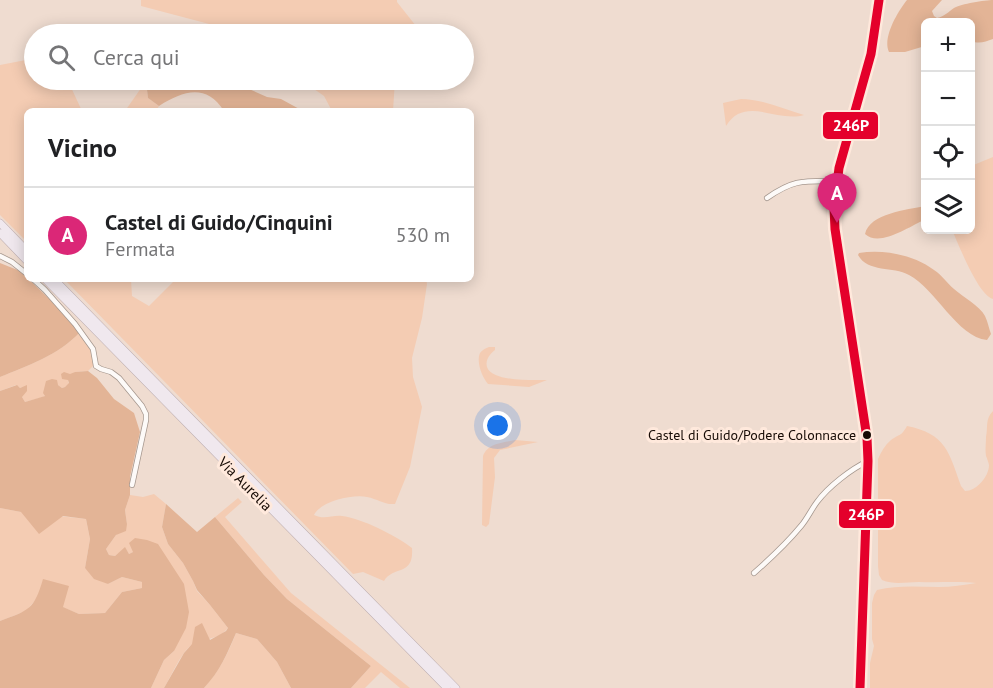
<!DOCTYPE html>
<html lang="it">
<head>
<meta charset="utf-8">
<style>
	:root { --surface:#fff; --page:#f2f2f2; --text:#202124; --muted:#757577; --line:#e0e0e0; --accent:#db2777 }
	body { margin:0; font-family:"PT Sans",sans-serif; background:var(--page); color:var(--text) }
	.controls { position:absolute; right:18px; top:18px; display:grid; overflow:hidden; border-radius:9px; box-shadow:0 3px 15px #0003 }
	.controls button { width:54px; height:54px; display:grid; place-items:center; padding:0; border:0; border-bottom:2px solid var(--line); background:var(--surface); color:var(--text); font:30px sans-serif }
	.you { position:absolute; left:498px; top:426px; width:21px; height:21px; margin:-15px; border:4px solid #fff; border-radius:50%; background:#1a73e8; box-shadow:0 0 0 9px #1a73e833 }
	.badge { display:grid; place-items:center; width:39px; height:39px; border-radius:50%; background:var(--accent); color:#fff; font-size:20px; font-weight:700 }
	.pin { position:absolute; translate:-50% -50px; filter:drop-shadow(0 2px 3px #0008) }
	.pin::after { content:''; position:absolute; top:32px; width:21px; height:18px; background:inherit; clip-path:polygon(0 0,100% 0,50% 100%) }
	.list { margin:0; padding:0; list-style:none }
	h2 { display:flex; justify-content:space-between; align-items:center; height:78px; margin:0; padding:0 24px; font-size:26px }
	h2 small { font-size:20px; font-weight:400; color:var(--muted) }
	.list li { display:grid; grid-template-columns:39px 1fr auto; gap:18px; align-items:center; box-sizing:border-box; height:96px; padding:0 24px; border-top:2px solid var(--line) }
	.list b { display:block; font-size:22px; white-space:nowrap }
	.list p { margin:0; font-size:20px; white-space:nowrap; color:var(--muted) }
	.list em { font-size:20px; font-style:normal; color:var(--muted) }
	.icon { flex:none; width:33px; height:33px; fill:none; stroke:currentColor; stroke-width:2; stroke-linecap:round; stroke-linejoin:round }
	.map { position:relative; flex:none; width:993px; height:688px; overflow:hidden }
	.search { position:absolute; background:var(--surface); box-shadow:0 3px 15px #0003; left:24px; top:24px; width:450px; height:66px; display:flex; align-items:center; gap:15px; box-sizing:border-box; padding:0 21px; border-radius:33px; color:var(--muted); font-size:22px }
	.panel { position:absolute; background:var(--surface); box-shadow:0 3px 15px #0003; left:24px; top:108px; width:450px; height:174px; border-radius:9px }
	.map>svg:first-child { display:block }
	.green { fill:#f4ccb3 }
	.forest { fill:#e3b496 }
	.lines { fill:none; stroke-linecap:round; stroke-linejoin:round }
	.minor-casing { stroke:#a5978e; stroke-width:6 }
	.tertiary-casing { stroke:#a5978e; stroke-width:7 }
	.trunk-casing { stroke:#baaaad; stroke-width:8 }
	.minor { stroke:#fdfaf8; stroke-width:4.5 }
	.tertiary { stroke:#fdfaf8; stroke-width:5 }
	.trunk { stroke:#f0e8ee; stroke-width:7 }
	.bus-1-casing { stroke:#ffe9dc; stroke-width:14 }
	.bus-1 { stroke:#e4002b; stroke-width:9 }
	.bus-dot { fill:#170b05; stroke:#ffe9dc; stroke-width:2 }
	.labels { text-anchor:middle; stroke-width:6; stroke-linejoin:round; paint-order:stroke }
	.bus-label { font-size:14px; fill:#170b05; stroke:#ffe9dc; text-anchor:end }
	.street-label { font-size:15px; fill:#170b05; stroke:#ffe9dc }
	.line-badge { stroke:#ffe9dc; stroke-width:2 }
	.badge-label { font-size:16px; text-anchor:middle; font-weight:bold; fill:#fff }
</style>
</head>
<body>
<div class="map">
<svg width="993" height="688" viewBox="0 0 993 688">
	<rect width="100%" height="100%" fill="#efdcd0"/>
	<path class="green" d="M141,0H397V2L416,26L419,34H247L141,6Z
		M26,60L34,62V80H65L69,83L82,111H27V242L0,215V65Z
		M301,80H395L393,111H332L324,96Z
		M146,81L148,98L159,106L156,111H125Z
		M741,99C762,99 784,109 804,115C777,123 745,95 726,126L723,103Z
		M993,157V299C978,295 959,245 952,230H970L971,166Z
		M64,279H131L132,296L149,306L176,279H426L427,284L422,318L412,358L413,377L422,407L410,467L395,504C384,505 378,499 367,497C353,494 321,501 314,515C324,520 332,515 342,516C361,518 397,536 412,548C414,577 394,565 384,581L363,572L353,574Z
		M80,332L92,350L93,366L88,371L75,372L68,380L69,384L65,387L62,388L58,385L43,397L25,402L22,397L23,387L20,388L16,385L0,391V377C27,366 59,355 80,332Z
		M489,347H495V350C490,354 485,360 487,367C492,382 533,380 547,380L529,387L488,384C482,377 476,362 480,353C482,350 486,348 489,347Z
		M993,411V688H870V663L874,646L872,639V603L874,595L877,590C898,585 918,587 939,587C951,587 964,585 976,583C958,581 938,583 919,582C906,582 894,585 882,580L879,575L878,566V459C881,452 885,445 891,440C899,434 901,437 907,426C946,434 949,452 961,486L965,491C976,491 989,477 989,465C989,464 987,458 986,456C985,449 986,444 986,437C988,427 985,419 993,411Z
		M515,440L538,442L500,450L494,458L495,477L489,524L486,527L482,525L483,456C488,443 503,443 515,440Z
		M154,494L166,504L162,527L168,544L183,563L193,581L197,591L210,605L228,628C218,640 205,638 193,644C182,650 171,677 164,688H151L164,660L174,651L133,552L129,554L125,548L115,556L109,555L106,549L116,535L127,524L125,510L130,495L143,497Z
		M238,498L242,502L225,517L291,593L410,688H400L381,672L365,688H351L371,666L287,599L264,575L215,517Z
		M0,508L21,512L86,519L90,539L85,568L108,584L122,577L142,582V588L122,592L105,613L79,614L38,597L26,611L0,621Z
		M236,633L257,639L277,662L291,688H204C219,671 228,654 236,633Z"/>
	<path class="forest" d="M907,0H942L932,11L934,16L937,18C945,16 948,12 954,8C961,4 985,0 993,0V39C985,42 979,44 971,41L970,22H926L925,46L905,52H889C882,38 898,11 907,0Z
		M147,80H237L249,89L267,97L281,99L303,111H224C206,83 183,91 159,106L148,98L146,81Z
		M925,206V220L922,221C907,228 879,247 865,234C870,213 907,210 925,206Z
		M859,253C884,249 914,255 934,270C942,275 947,283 954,289C963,297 980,306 985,316C988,322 989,329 991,334L987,340C957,337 936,289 909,275C893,266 868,273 858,255Z
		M0,263L20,271L62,311L80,332C59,355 27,366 0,377Z
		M88,371L97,378L114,399L134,413L140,432L130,477V495L125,510L127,524L126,531L116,535L106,549L109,555L115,556L125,547L129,554L133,552L129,543L135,538L147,540L158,544L184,584L189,612L186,628L174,651L164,660L151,688H0V621C29,610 34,610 43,579L69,586L63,607L79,614L105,613L122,592L142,588V582L122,577L108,584L94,579L85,568L90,539L86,519L63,516L39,534L21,512L0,508V391L17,385L20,388L27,385V391L22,397L25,402L45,396L43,393L46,381L52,379L57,380L58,385L62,388L65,387L69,383L68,380L62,379L61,374L64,372L70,374L75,372Z
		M166,504L197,532L215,517L264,575L287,599L371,666L351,688H291L277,662L257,639L236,633C227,654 220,671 204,688H164L184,653L192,644L195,627L202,623L210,640L226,631L228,628L210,605L197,590L193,581L183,563L168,544L162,527Z"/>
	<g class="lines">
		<defs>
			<path id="minor" d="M767,198C794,179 804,181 836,181
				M0,256L12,262L27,274
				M33,279L45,290L75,324L93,349L96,366L101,369L111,372L119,378L142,406L146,414V420L132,485
				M754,573C771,558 787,543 801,526C807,519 811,510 817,502C828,487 851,469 868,461"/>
			<path id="tertiary" d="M860,688L868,461L867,438L835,229C830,173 852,124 866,72C873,48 877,25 879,0"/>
			<path id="trunk" d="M0,223L27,251
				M0,233L27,261
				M45,279L447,688
				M54,279L456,688"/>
		</defs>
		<use href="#minor" class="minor-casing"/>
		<use href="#tertiary" class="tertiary-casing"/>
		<use href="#trunk" class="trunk-casing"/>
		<use href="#minor" class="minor"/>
		<use href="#tertiary" class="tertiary"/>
		<use href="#trunk" class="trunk"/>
		<defs>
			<path id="bus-1" d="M860,688L868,461L867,438L835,229L834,208L839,168L871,54L879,0"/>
		</defs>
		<use href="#bus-1" class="bus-1-casing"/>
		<use href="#bus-1" class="bus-1"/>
	</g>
	<circle class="bus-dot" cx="867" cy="435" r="5"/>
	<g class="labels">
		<g class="bus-label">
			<text x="856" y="440">Castel di Guido/Podere Colonnacce</text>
		</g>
		<g class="street-label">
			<text transform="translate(245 484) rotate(45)" y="5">Via Aurelia</text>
		</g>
	</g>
	<g class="line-badge">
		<rect x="822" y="111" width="57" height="29" rx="6" fill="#e4002b"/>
		<rect x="838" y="500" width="57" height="29" rx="6" fill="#e4002b"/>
	</g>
	<g class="badge-label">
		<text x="851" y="131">246P</text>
		<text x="866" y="520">246P</text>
	</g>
</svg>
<div class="controls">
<button>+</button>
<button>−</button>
<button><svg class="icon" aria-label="locate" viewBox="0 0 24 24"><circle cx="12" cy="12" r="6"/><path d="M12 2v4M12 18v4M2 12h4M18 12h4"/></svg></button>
<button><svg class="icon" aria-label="layers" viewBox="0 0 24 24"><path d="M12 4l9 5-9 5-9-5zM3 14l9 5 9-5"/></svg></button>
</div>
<div class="you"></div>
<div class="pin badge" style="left:837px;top:223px">A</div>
<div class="search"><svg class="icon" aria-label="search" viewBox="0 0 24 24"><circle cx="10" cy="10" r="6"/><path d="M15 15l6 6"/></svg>Cerca qui</div>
<section class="panel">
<h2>Vicino<small></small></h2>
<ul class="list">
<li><span class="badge">A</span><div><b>Castel di Guido/Cinquini</b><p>Fermata</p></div><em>530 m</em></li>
</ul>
</section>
</div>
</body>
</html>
